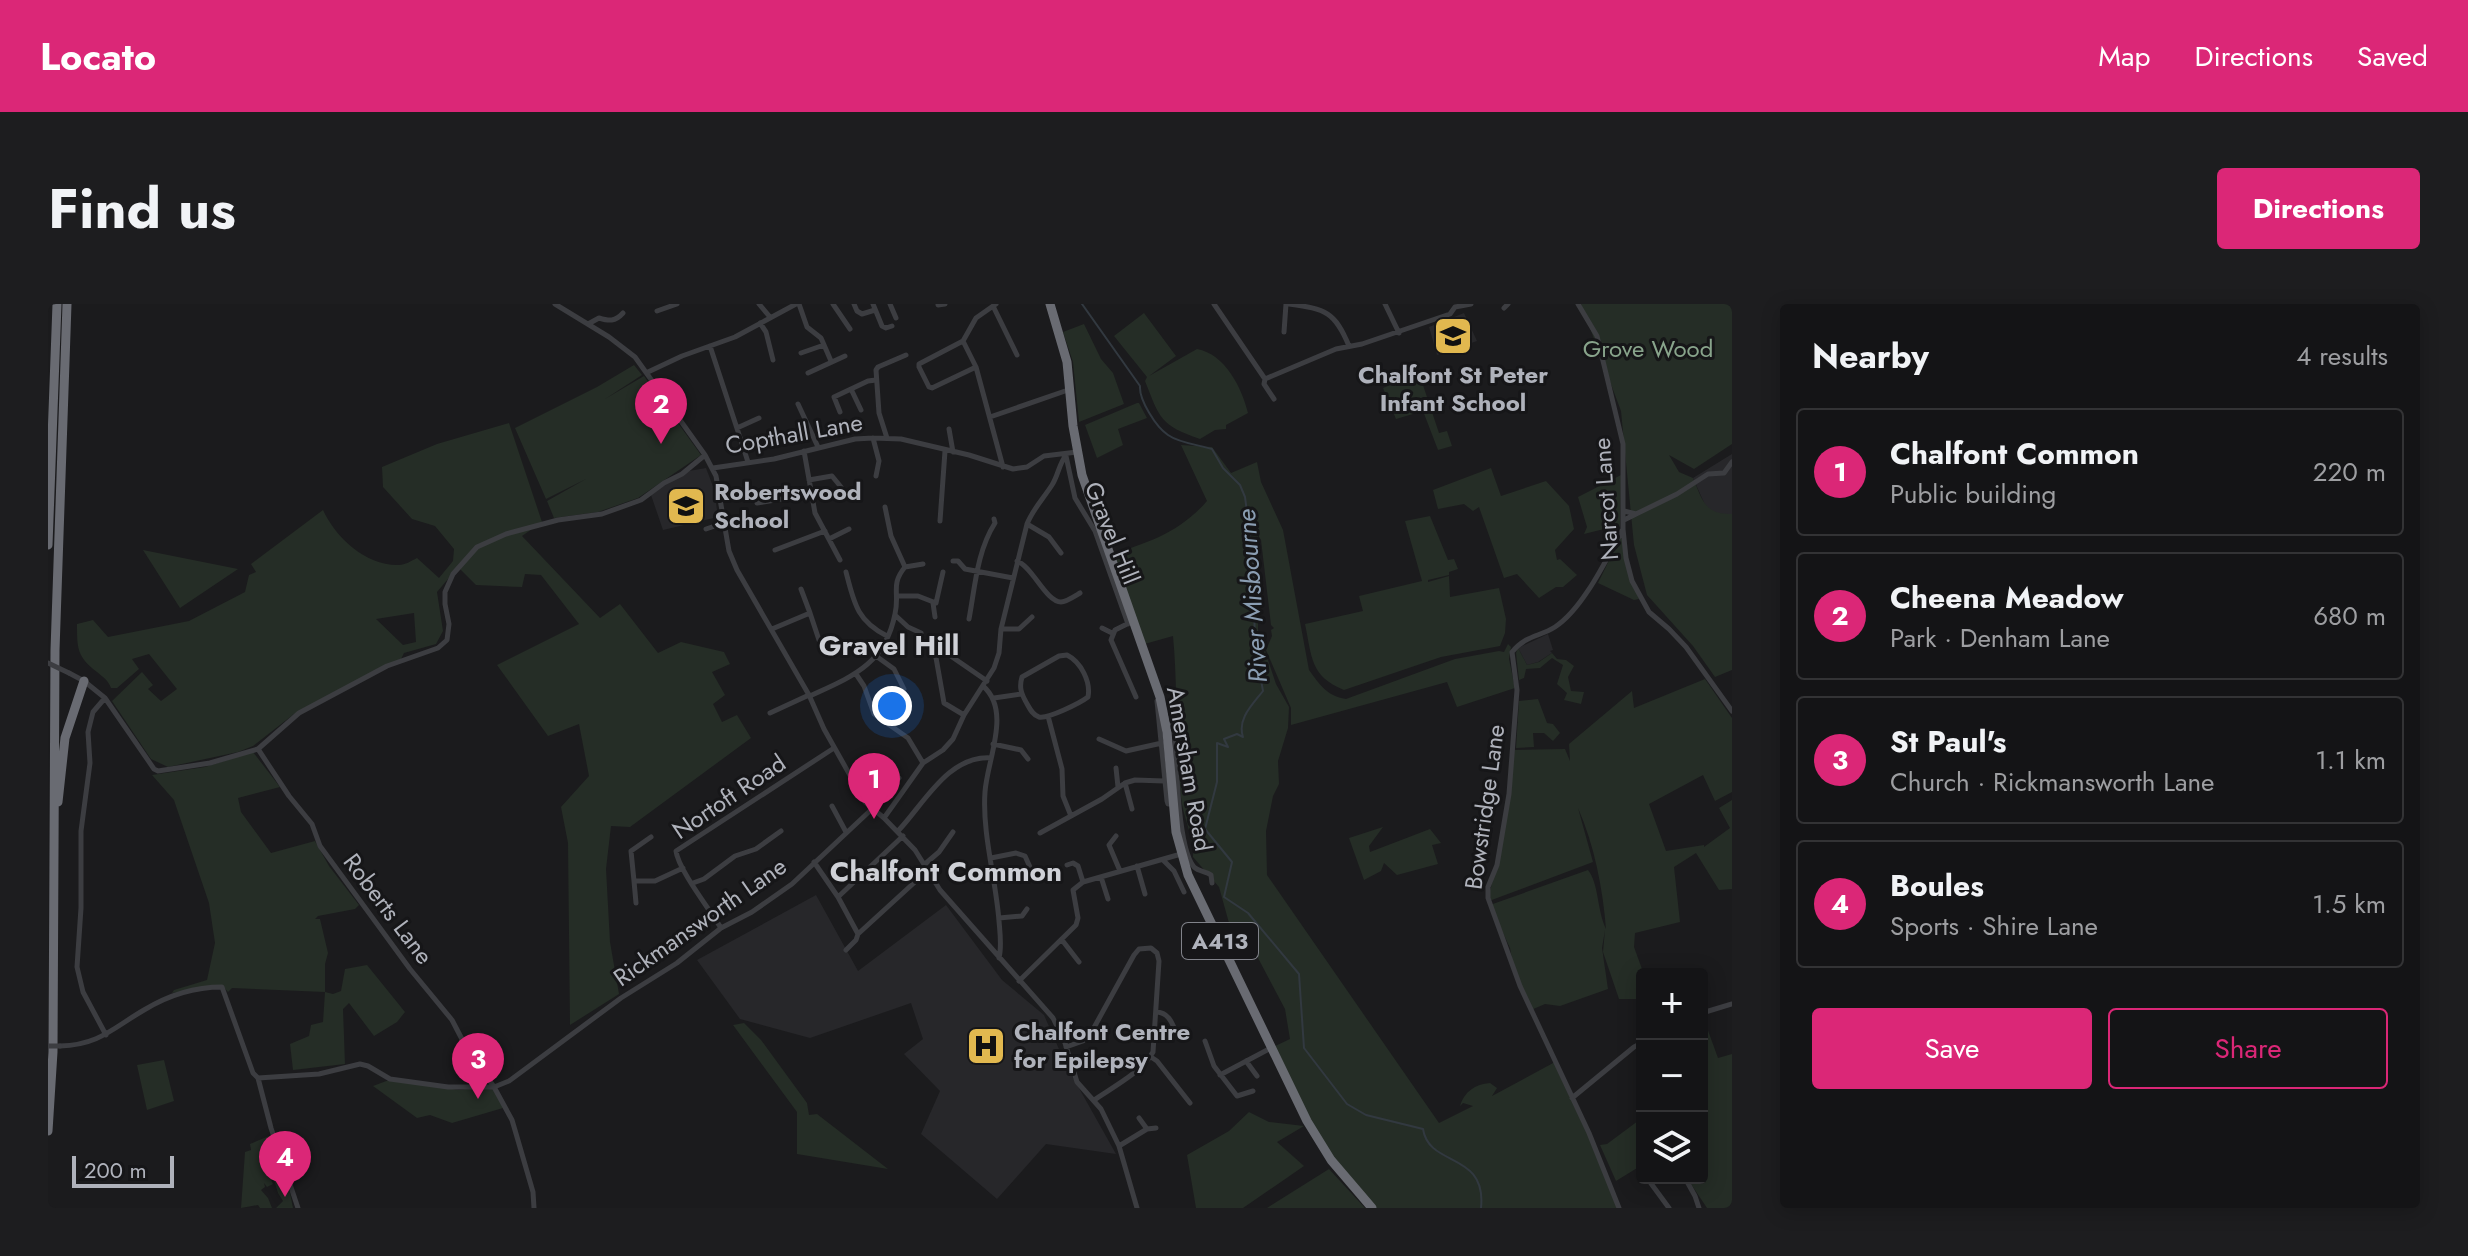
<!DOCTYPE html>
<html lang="en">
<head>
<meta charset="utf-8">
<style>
	:root { --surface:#141416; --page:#1d1d1f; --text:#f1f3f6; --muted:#9d9ea1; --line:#333335; --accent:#db2777 }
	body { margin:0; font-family:Jost,sans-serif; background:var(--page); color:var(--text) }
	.controls { position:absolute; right:24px; bottom:24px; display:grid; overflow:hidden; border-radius:8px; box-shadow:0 4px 20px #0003 }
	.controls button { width:72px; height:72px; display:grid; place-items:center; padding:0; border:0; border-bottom:2px solid var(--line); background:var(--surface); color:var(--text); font:40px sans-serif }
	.scale { position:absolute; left:24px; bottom:20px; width:102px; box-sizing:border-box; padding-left:8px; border:4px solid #afb2bb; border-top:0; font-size:22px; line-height:28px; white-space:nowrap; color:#afb2bb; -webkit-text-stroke:6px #161618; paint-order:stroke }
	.you { position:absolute; left:844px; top:402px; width:28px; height:28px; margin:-20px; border:6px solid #fff; border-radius:50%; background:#1a73e8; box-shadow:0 0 0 12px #1a73e833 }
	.badge { display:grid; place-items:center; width:52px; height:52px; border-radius:50%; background:var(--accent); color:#fff; font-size:26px; font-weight:700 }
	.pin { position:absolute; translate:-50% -66px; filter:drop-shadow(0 2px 4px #0008) }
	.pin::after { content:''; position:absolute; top:42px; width:28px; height:24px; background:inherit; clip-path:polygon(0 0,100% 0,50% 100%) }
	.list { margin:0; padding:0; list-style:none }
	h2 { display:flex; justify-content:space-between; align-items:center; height:104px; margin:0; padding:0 32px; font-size:34px }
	h2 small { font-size:26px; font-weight:400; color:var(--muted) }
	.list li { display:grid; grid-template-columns:52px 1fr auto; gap:24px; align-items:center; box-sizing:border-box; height:128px; margin:0 16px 16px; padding:0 16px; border:2px solid var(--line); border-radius:8px }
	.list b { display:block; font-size:30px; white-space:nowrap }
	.list p { margin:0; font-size:26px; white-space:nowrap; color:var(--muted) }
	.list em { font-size:26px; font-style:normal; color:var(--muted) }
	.actions { display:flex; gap:16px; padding:24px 32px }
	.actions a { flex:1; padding:18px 0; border:2px solid var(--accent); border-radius:8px; text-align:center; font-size:28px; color:var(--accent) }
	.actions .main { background:var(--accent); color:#fff }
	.icon { flex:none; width:44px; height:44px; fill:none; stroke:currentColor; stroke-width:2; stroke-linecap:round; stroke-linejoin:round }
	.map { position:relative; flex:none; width:1684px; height:904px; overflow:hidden; border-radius:8px }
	header { display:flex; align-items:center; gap:48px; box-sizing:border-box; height:112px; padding:0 40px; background:var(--accent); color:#fff }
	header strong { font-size:38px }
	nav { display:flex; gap:44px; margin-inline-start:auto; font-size:28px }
	.intro { display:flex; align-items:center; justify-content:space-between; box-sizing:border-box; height:192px; padding:0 48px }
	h1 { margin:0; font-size:56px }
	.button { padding:20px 36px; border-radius:8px; background:var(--accent); color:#fff; font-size:28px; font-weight:700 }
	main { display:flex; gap:48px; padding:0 48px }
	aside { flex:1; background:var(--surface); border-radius:8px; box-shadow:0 4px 20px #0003 }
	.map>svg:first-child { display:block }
	.built { fill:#27272a }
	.green { fill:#252d26; fill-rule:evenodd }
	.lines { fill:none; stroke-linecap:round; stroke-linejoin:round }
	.stream { stroke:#323940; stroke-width:2 }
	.minor { stroke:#3c3d41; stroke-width:5 }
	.highway { stroke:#696b72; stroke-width:9 }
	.minor-bridge { stroke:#3c3d41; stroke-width:5 }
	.labels { text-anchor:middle; stroke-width:6; stroke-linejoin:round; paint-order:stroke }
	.shield { fill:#161618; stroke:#81838a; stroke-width:2 }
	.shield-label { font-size:22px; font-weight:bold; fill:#afb2bb }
	.park-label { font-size:24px; fill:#88a48b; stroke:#161618 }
	.poi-label { font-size:24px; font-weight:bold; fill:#afb2bb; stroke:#161618; text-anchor:start }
	.street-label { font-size:24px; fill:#afb2bb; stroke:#161618 }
	.water-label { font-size:26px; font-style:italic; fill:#8a9db2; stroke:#161618 }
	.quarter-label { font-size:28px; font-weight:bold; fill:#cfd1d7; stroke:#161618 }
</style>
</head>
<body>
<header>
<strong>Locato</strong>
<nav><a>Map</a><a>Directions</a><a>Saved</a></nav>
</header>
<div class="intro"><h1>Find us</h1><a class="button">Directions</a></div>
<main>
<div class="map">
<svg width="1684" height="904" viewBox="0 0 1684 904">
	<rect width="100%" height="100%" fill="#1b1b1d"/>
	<path class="built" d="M1416,9L1429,37L1389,51L1381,23Z
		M1684,150V231L1658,203L1645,174Z
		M658,164L666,185L670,213L615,226L603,191L604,189L641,167Z
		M1500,330L1505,346L1502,347L1504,349L1490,358L1479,361L1470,344Z
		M768,591L810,667L898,601L954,676L996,711L1018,761L1068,850L998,840L949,895L873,830L892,787L856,750L875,735L863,699L762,734L692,715L649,656Z"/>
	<path class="green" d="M1533,0H1684V140L1646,165L1621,151L1631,168L1645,174C1655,197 1656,210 1684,210V366L1667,373L1645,342L1599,291L1586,241L1573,107Z
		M1096,9L1128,52L1101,72L1149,45C1177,50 1194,84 1200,109L1178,121V125L1167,126L1152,135C1112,121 1112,115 1097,77L1099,73L1066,32Z
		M1036,20L1053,55L1065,69L1076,100L1031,118L1025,58L1015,28Z
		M586,61L594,71L557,95L596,72L653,151L590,194L550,208L506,214L499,197L538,175L498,195L467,124L549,83Z
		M1371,69L1391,129L1399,127L1404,142L1390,146L1375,107L1348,115L1335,84Z
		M1089,99H1091L1099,114L1070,125L1075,141L1049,154L1037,121Z
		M461,119L494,218L474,232L552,314L572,300L610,349L633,338L676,348L682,360L664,368L677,391L665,400L674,418L689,411L703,434L582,523L563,522L558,565L562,638L571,690L522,721L520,539L513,503L541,472L531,420L500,432L449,361L531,320L493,271L477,270L474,283L428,281L410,263L389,288L395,327L388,340L356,349L353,355L246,410L205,442L190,448L120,463L103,455L64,397L94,368L105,381L100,385L113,397L129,385L101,350L84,355L91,365L69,384H63C60,376 56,374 49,368C29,353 29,344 29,320L45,316L60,333L141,317L197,288L201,271L208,268L203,260L275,206C288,234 318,262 351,261C357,261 363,257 369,254L391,274L405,257L406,245L387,222L364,215L335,183L334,163L389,140ZM366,309L368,338L355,341L328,315Z
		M1133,141L1164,143L1183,169L1209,158L1213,178L1235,226L1261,366C1272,381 1279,392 1298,395L1407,355L1451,347L1456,348L1460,340L1463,343L1461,355L1467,384L1409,403L1399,378L1243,421V404L1218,346L1224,332L1223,326L1226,324L1223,321L1213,236L1210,231V326L1228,380L1241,403L1240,424L1230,457L1231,480L1225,492L1218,527L1219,571L1391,819L1425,802L1415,799L1412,802C1416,788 1427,780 1442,779L1449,784L1444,792L1507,758L1541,829L1569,904H1324L1283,856L1223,744L1242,735L1237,705L1210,654L1206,638L1181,619L1171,583L1145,553C1146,532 1135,514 1133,493C1127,440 1130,385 1125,332L1093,341L1062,251C1101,238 1131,229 1159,197Z
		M1443,164L1453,192L1498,177L1521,202L1526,225L1507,246L1509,256L1512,255L1529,271L1515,283H1508L1491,294L1469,270L1456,274L1431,203L1425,207L1416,200L1390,205L1385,186Z
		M1573,171L1572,221L1570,226L1560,224L1536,230L1539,223L1530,193Z
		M1382,212L1400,256L1406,255L1410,265L1401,268V271L1380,276V278L1401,272L1402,293L1451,284L1458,315L1457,329L1452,342L1393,353L1296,386C1262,372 1264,353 1257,320L1315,307L1311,292L1374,277L1357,217Z
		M1573,232L1591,295L1586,296L1550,279Z
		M95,246L190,265L132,304Z
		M1470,344L1479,361L1491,358L1504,349L1509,355L1518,356L1526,362L1520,373L1523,387L1536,388L1533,400L1516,396L1519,389L1509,380L1515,361L1504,354L1492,364L1478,365L1476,374L1471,376L1468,349Z
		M1657,375L1684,414V488L1667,497L1655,471L1601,500L1618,547L1656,541V543L1682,524L1671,504L1684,496V585L1671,586L1648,549L1626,563L1632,618L1587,629L1586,643L1594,665L1609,667V670H1594V695H1571L1555,648L1557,626L1554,644L1560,685L1512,702L1497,700L1483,706L1466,665L1462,644L1442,601L1540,566C1551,580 1549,606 1558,625C1555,585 1546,540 1530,504L1545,558L1441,597L1440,594L1449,561L1465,446L1517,445L1522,457L1521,440L1584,387L1586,404Z
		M1490,395L1499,419L1505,420L1512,429L1505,437L1496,429H1485L1486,443L1468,444L1471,397Z
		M205,448L232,483L190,494L193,508L223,549L267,537L281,562L311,601L307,605L270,612L267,615H272L280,649L277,660V688L285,690L293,687L297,665L319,661L357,708L349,718L326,732L301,699L295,705L297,760L245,766L242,740L261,732L263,721L275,718L277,688L184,684L180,688L174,681L124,689L126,686L159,676L167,639L161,599L129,505L126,496L104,471L157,463Z
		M1335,523L1321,542L1322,548L1382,525L1393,539L1384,541L1390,560L1349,571L1336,559L1333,567L1316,576L1301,534Z
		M1654,710L1670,754L1684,750V904H1659L1639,874H1654Z
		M696,719L713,736L759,799L761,811L769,810L840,865L749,850V808L685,721Z
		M116,756L126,797L99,806L89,761Z
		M341,776L411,786L446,783L455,804L404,819L382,811L369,814L325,782Z
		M1201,808L1221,818L1256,822L1229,838L1256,862L1195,904H1148L1139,851L1181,827Z
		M1594,814V861L1568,877L1552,841L1559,840Z
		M221,832L225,841L223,844H226C237,862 241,883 245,904H228L235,897L230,889L226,876H223L225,880L219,883L216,879L217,883L213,886L220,894L224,904H212L210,901L193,904L197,848L203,846L202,840Z
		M1281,865L1317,904H1219Z"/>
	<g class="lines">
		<path class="stream" d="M1034,0L1092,82C1091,96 1108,123 1120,131C1131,139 1151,141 1164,145L1175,164L1192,181L1197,193L1205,254L1207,343L1215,387C1204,401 1189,415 1195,433L1189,430L1176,435L1180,443L1169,439V478L1157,525L1184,558L1176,593L1200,609L1251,670L1256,744L1299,800L1318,811L1375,825C1381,864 1439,847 1433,904"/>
		<path class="minor" d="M507,0L561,33L587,53L657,151L668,172L681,247L689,266L761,391L776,425L817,498L836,514L867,546L892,586L1005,714L1017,739L1029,778L1053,805L1071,842L1089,904
			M711,0L722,13
			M751,0L759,23L773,34L783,57
			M785,0L802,25
			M806,0L809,7L814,10L827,6
			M825,0L834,22L838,24L844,22
			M842,0L848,14
			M1166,0L1217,75L1216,80L1226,95
			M1241,0C1278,5 1287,8 1301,42
			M1337,0L1351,29
			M1530,0L1549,32L1575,140V225L1578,254L1584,277L1601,308L1621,325L1638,343L1684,407
			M890,1L897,0
			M945,2L969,51
			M1456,4L1460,0
			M609,7L629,0
			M712,19L718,28L725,56
			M540,20L551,14C561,17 567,18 575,9
			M1236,28L1238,0
			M915,37L928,63L955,163
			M915,37L871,60V63L881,83L884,84L928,63
			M915,37L928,14L948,0
			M662,42L700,158
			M753,49L776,41
			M600,68L634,52L687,33L748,0
			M760,69L797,52
			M1217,75L1288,45L1314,40L1402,10L1407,3L1423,0
			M803,85L813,106
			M750,100L770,143
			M792,108L786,93L820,77L828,76
			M942,113L1020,86
			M689,124L711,114
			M901,125L905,148
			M825,134L831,157L828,172
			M839,134L831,109L828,66L830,63L858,51
			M756,147L767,209L792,256
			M1018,152L1027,194L1047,227L1080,320
			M665,164L726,155L807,135L825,134L853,135L921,151L965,165L979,163L996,152L1029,148
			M761,176L784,172L793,183
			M709,199L764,190
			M837,203L843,232L857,263
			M1576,207L1588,210L1576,216
			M1588,210L1629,190L1660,170L1676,169L1684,158
			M892,217L897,147
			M979,220L1001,233L1013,249
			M658,225L676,219
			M781,235L801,225
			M727,246L777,227
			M905,257H910L917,265L965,274
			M969,257C984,262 998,298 1013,298C1018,298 1027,292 1032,289
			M798,268C806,299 809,317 839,332
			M849,292H870L888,299L895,268
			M885,299L887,313
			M762,309L771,336L774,338
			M847,311L860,323L873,329
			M921,315C927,283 929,247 947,219L946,215
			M1081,319L1067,326L1063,336L1088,393
			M1054,324L1064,329
			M724,325L762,309L753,285
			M953,325H971L984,313
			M1019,351C1033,358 1043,378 1040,393C1032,399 1000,415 991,413C984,411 981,403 978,398C973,389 971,383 974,373L1011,352Z
			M828,352L846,365L856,385
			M21,369L36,377L57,394L106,465L110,467L162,459L210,445L251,409L339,362L390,344L399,336L401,320L397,300V288L405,270L429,243L458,230L510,216L554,210L593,196L616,179L634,170L657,151
			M808,370L816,382L826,410L860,434L875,459
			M935,382C964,407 939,456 937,488C934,529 948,576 951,617C952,629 954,642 951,654
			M762,392C803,373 837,361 847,310C852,289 842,281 857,263L875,260
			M57,394L45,408L40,428L42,459L33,527V604L29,663L35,688L58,731
			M946,394L973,390
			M1109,397L1119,497L1120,500H1124
			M722,409L761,391
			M916,411L896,399L887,348L894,346L939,377
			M1000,412L1014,465L1015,492L1023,512
			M1117,419H1126L1127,423C1128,451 1129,543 1146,563C1151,568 1158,567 1163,571L1164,579
			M1051,435L1078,447L1114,439
			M945,440L973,446L980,455
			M210,445L241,492L264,520L272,542L362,665L404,716L417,741L446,783L464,816L469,833L485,888L486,904
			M1068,464L1070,483
			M1077,479L1084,505
			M831,495L851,474
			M784,502L798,528
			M836,514L875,459L895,446L905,435L916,411L946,364L951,349L953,325L979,220C985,205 995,195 1004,181C1010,172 1011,160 1018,151
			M850,527C876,500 900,451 943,454
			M992,529L1054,495L1077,479L1087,476L1116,477
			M1068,532L1061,541L1072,567
			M603,533L583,547L586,577H607L635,564
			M943,554L968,549L977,552L986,572
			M1115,556L1126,567L1136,588
			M766,558L790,593L810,630
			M877,560L891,548L905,528
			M1019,561L1025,559L1030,562L1035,578
			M1089,562L1097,590
			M1053,573L1060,595
			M586,577L588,599
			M645,579L656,575L687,552L708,545L733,527
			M790,593L855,532
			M951,614L974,612L979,605
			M673,624C662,606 630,565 628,547L786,444
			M1014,636L1031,658
			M798,646L808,636L810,630L880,566
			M971,677L1028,621L1030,614L1025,586L1035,578L1133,550
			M1108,708C1122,708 1125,722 1130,733
			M1654,709L1684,700
			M1157,737L1166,762L1189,792L1205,787
			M12,742C51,741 65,724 96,706C119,692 147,683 174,683L205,769L210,774L223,824L250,904
			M1018,743L1035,737L1043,729L1086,651L1091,645L1103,644L1109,649L1111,657L1105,748C1094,768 1065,783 1046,796
			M1103,753L1109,757L1142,799
			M1198,757L1209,772
			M1172,771L1223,744
			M210,774L271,770L312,760L320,762L342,775L400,783H446L461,777L573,694L629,659L673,624L704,608L744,580L825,504
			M1524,794L1586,743L1594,739
			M1091,814L1099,825
			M1071,842L1099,825L1108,824
			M1599,874L1621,904
			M1637,874L1647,892L1651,904
			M1571,904L1541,829L1472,682L1440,594V583L1449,561L1461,490L1469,386L1464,348C1478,331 1491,333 1507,323C1535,305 1559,254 1575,225"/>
		<path class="highway" d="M1002,0L1019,58L1025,122L1034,171L1112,393L1119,428L1128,528L1140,571L1259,817L1283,856L1324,904
			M0,241L9,0
			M10,498L17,434L36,377
			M0,827L5,748L7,346L19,0"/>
		<path class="minor-bridge" d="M0,359L21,369
			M0,742H12"/>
	</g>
	<defs>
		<symbol id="school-square" viewBox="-11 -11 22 22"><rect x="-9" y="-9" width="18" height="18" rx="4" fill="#e1b84f" stroke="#161618"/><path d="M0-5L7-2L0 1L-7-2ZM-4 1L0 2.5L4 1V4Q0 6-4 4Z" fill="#111"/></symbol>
		<symbol id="hospital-square" viewBox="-11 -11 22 22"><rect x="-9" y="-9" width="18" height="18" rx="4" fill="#e1b84f" stroke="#161618"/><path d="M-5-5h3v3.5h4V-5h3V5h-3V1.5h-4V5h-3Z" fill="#111"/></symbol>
	</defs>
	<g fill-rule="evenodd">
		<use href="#school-square" x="1383" y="10" width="44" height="44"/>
		<use href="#school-square" x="616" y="180" width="44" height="44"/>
		<use href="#hospital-square" x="916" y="720" width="44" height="44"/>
	</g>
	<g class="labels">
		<rect class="shield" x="1134" y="619" width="76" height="36" rx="6"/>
		<g class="shield-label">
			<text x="1172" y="645">A413</text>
		</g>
		<g class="park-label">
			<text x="1600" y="53">Grove Wood</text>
		</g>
		<g class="poi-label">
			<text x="1405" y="79" text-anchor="middle">Chalfont St Peter<tspan x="1405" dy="28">Infant School</tspan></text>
			<text x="666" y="196">Robertswood<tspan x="666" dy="28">School</tspan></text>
			<text x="966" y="736">Chalfont Centre<tspan x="966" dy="28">for Epilepsy</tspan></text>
		</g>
		<g class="street-label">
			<text transform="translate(746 130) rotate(-10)" y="8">Copthall Lane</text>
			<text transform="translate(1558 195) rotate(-94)" y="8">Narcot Lane</text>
			<text transform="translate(1064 229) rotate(68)" y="8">Gravel Hill</text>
			<text transform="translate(1141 465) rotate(80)" y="8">Amersham Road</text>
			<text transform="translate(681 493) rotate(-34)" y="8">Nortoft Road</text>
			<text transform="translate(1437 503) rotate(-82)" y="8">Bowstridge Lane</text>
			<text transform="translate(340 605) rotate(53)" y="8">Roberts Lane</text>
			<text transform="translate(652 618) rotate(-35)" y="8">Rickmansworth Lane</text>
		</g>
		<g class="water-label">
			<text transform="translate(1204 292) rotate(-94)" y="9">River Misbourne</text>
		</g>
		<g class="quarter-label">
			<text x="841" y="351">Gravel Hill</text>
			<text x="898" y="577">Chalfont Common</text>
		</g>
	</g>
</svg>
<div class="controls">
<button>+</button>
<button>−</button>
<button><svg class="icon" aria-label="layers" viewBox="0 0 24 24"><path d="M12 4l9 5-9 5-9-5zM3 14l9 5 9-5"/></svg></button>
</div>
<div class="scale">200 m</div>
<div class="you"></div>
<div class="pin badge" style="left:826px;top:515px">1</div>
<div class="pin badge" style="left:613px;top:140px">2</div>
<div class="pin badge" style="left:430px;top:795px">3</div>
<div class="pin badge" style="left:237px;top:893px">4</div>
</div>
<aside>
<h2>Nearby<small>4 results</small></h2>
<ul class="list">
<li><span class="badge">1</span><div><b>Chalfont Common</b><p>Public building</p></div><em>220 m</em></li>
<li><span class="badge">2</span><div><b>Cheena Meadow</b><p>Park · Denham Lane</p></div><em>680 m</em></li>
<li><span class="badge">3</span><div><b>St Paul's</b><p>Church · Rickmansworth Lane</p></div><em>1.1 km</em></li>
<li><span class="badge">4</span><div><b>Boules</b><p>Sports · Shire Lane</p></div><em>1.5 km</em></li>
</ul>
<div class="actions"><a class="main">Save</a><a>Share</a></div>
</aside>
</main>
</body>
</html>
